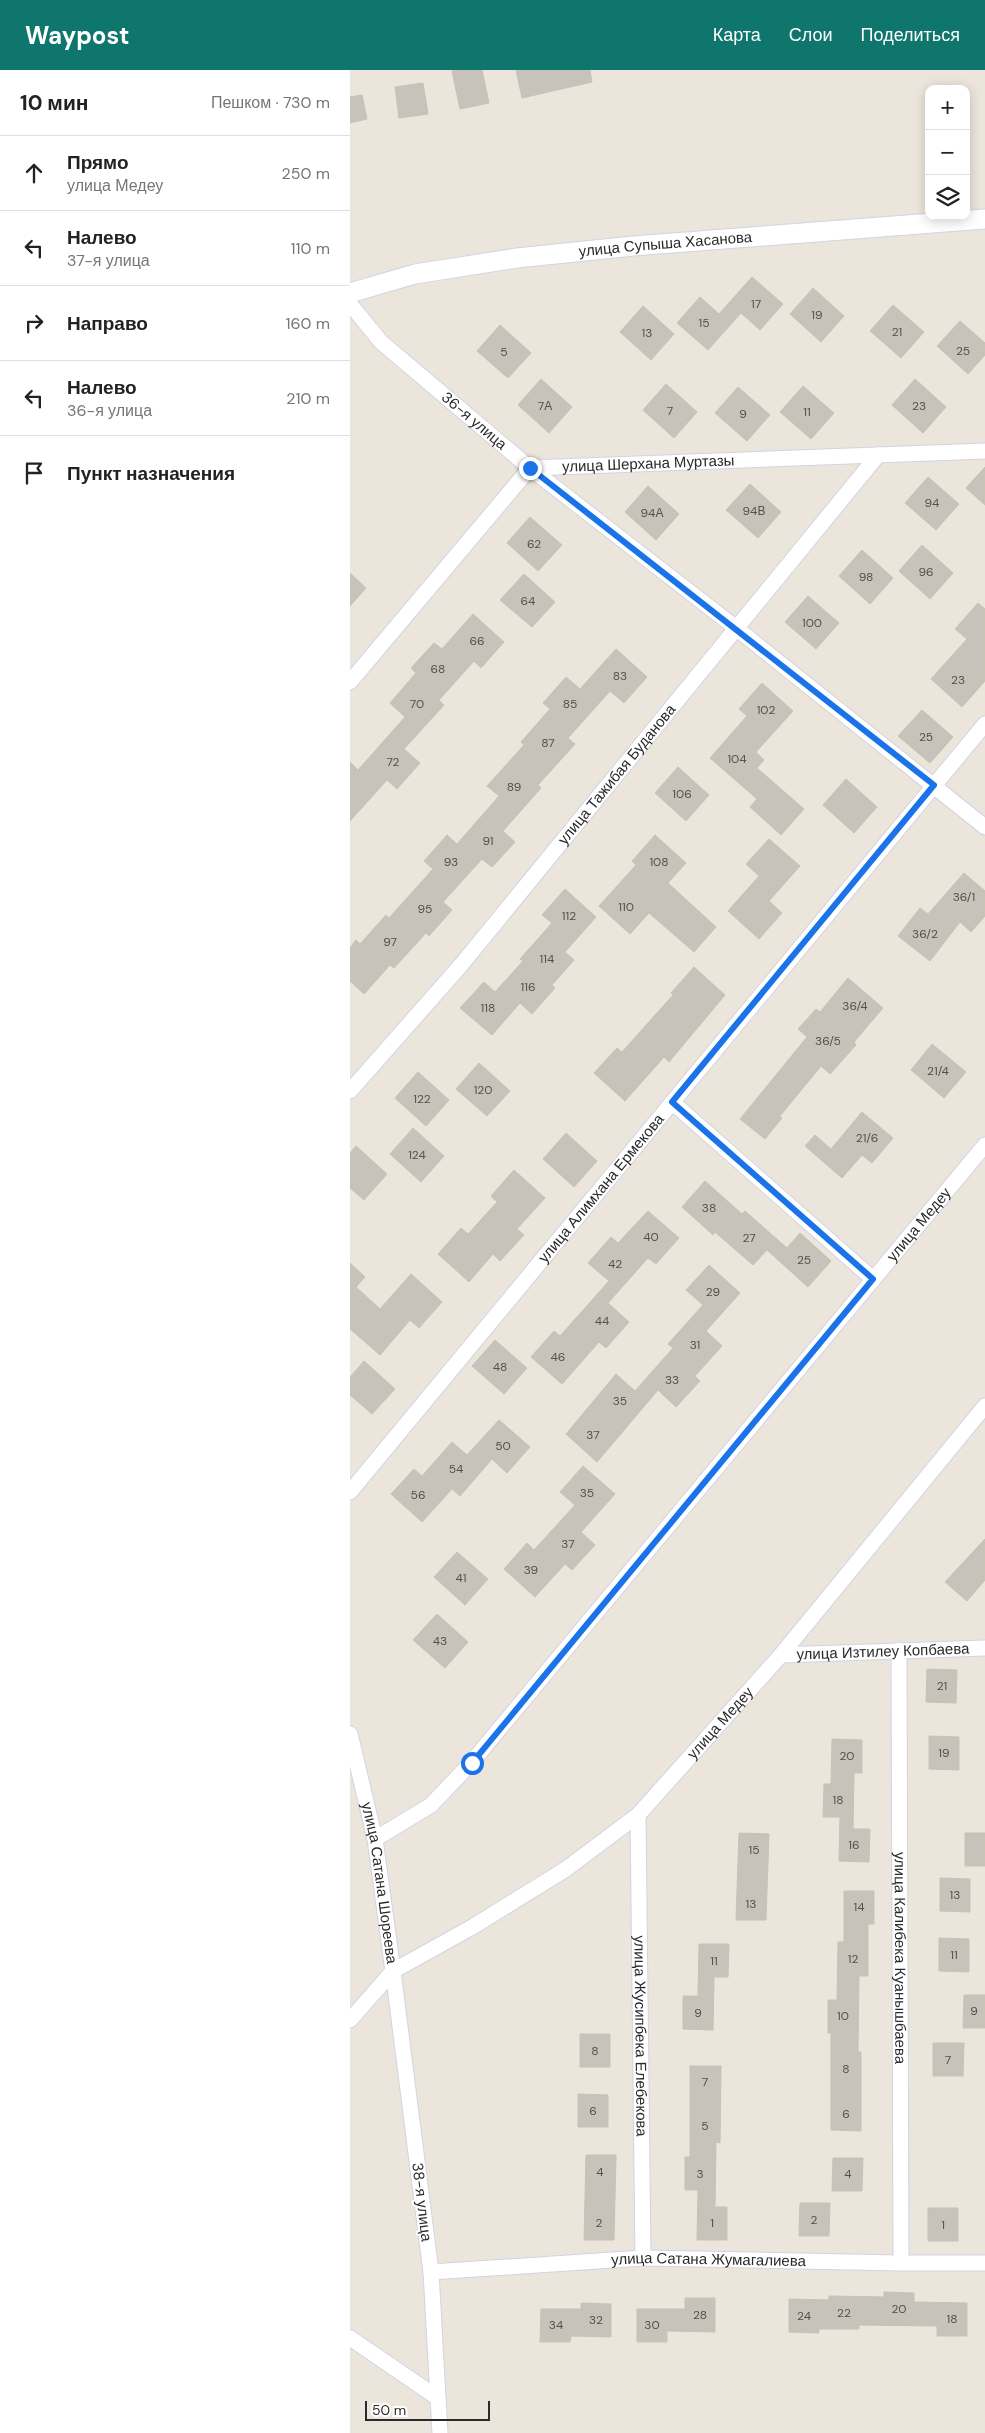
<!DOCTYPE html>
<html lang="ru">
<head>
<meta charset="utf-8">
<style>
	:root { --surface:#fff; --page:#f6f6f6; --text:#222; --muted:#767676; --line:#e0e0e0; --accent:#0f766e }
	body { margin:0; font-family:"DM Sans",sans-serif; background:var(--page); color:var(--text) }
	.controls { position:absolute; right:15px; top:15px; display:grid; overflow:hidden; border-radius:10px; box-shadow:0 2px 12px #0003 }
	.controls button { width:45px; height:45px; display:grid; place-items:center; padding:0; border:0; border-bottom:1px solid var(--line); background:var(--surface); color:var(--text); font:25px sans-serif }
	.scale { position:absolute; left:15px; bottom:12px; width:125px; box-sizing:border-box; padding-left:5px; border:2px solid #2a2a2a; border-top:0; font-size:14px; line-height:18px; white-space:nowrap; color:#2a2a2a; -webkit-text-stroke:4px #fff; paint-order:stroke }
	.stop { position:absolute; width:15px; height:15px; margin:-11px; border:4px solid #1a73e8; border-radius:50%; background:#fff }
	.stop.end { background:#1a73e8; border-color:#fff; box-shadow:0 1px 5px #0008 }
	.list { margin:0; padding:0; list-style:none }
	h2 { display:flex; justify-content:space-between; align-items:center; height:65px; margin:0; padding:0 20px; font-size:21px }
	h2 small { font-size:16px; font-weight:400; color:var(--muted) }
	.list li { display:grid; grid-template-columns:32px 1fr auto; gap:15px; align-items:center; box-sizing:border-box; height:75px; padding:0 20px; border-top:1px solid var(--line) }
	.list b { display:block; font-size:19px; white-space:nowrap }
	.list p { margin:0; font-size:16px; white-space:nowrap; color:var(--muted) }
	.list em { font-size:16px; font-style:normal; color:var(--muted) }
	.icon { flex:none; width:28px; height:28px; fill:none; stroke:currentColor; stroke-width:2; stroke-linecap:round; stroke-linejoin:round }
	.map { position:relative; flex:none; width:635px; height:2363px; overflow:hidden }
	header { display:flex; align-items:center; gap:30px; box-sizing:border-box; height:70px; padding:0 25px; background:var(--accent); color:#fff }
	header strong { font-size:24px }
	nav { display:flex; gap:28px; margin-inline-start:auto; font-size:18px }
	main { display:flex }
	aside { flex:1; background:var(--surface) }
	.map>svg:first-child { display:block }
	.building { fill:#c7c3ba; stroke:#c8c1b5 }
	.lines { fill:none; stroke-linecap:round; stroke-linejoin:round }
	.minor-casing { stroke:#d1d4e3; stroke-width:17 }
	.tertiary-casing { stroke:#d1d4e3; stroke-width:21 }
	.minor { stroke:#fff; stroke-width:15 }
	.tertiary { stroke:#fff; stroke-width:19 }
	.route { stroke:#1a73e8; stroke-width:6 }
	.labels { text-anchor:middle; stroke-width:4; stroke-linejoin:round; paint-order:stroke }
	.number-label { font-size:12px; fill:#51504e }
	.street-label { font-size:15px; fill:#2a2a2a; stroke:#fff }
</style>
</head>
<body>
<header>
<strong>Waypost</strong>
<nav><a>Карта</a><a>Слои</a><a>Поделиться</a></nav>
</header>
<main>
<aside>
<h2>10 мин<small>Пешком · 730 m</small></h2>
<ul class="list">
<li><svg class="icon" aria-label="ahead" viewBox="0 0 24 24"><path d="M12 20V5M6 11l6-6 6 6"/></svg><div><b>Прямо</b><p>улица Медеу</p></div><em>250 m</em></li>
<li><svg class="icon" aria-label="left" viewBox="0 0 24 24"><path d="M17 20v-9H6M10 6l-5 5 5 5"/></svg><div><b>Налево</b><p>37-я улица</p></div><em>110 m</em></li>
<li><svg class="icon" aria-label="right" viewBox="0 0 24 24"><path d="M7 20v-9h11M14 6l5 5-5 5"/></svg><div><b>Направо</b></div><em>160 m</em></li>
<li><svg class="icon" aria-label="left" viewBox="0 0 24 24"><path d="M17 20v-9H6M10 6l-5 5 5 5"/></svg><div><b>Налево</b><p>36-я улица</p></div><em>210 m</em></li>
<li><svg class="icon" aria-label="arrive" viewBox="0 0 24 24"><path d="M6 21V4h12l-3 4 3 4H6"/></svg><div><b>Пункт назначения</b></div></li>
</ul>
</aside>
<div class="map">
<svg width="635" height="2363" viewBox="0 0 635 2363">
	<rect width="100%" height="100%" fill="#ece5db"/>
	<path class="building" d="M108,0H132L139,33L110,39L102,1Z
		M166,0H240L242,12L172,28Z
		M73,13L78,44L49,48L45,17Z
		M12,25L17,49L0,53V27Z
		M402,207L433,234L410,260L391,243L358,280L327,253L350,227L369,244Z
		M463,218L494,246L471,272L440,244Z
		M543,235L574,262L551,288L520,261Z
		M293,236L324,264L301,290L270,262Z
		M610,251L635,273V285L618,304L587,276Z
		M150,255L181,283L158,308L127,281Z
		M191,309L222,337L199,363L168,335Z
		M565,309L596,337L573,363L542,335Z
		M316,314L347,342L324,368L293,340Z
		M453,316L484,343L461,369L430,342Z
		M388,317L420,345L397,371L365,343Z
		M635,397V435L616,418Z
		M578,407L609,434L586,460L555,433Z
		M400,414L431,442L408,468L376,440Z
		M298,416L329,444L306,470L275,442Z
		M180,447L212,475L188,501L157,473Z
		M572,475L603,503L580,529L549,501Z
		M512,480L543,508L520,534L489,506Z
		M0,503L16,518L0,536Z
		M174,504L205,532L182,557L150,530Z
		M458,526L489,553L466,579L435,552Z
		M628,533L635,539V611L612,637L581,609L617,569L605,559Z
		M123,544L154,572L131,598L124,591L89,630L94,635L54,679L70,693L47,719L37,710L0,751V692L8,700L55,647L40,633L66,603L61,598L84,573L92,579Z
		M266,579L297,607L274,633L260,621L218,668L225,674L188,715L191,718L153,761L165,772L142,797L132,789L93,832L102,840L79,866L76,863L44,898L40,895L14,924L0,911V878L6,870L10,874L36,845L39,848L83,799L74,791L97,765L107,774L149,726L137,716L174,675L171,672L200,639L193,633L216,607L230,619Z
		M412,613L443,641L406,682L414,690L407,698L454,739L431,765L400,737L407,729L360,688L397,646L389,639Z
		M572,640L603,667L580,693L548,666Z
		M328,697L359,725L336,751L305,723Z
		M496,709L527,737L504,763L473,735Z
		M305,765L336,793L318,813L366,857L344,882L299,843L280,864L249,836L286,795L282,791Z
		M419,769L450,796L419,831L432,843L409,869L378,841L409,806L396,794Z
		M614,803L635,821V846L621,862L610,852L580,891L548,866L570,838L578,844Z
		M215,819L246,847L215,882L224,890L202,915L205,918L182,944L170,933L142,965L110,938L134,912L145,922L173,891L170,889L202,853L192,845Z
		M344,897L375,925L319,992L314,987L275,1031L244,1003L267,978L272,982L323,925L321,923Z
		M498,908L533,938L504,972L506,975L480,1004L471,996L430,1046L432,1048L415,1069L390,1049L457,967L448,959L466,939L470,942Z
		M582,974L616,1002L594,1028L561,1000Z
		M129,993L160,1021L137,1046L106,1019Z
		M68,1002L99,1030L76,1056L45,1028Z
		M512,1042L543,1068L522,1093L512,1085L492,1108L455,1076L465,1065L481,1079Z
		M63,1058L94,1086L71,1112L40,1084Z
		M216,1063L247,1091L224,1117L193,1089Z
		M6,1076L37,1104L14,1130L0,1118V1083Z
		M164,1100L195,1128L167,1159L174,1165L150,1191L143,1184L119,1212L88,1184L111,1158L118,1164L147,1132L141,1126Z
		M355,1111L392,1144L395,1141L437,1178L450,1163L481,1191L458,1217L417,1180L403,1195L365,1162L363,1165L332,1137Z
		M298,1141L329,1168L306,1194L298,1188L258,1233L279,1252L256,1278L249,1272L212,1314L181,1287L204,1261L210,1266L259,1211L238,1193L261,1167L268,1173Z
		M0,1193L15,1207L6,1217L30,1239L61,1204L92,1232L69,1258L60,1250L30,1285L0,1259Z
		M359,1195L390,1223L356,1261L372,1276L345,1306L350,1311L326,1337L308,1320L247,1392L216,1364L266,1304L285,1321L323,1278L318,1274L353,1235L336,1220Z
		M145,1270L177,1298L154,1324L122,1296Z
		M14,1291L45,1319L22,1344L0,1325V1307Z
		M149,1350L180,1377L157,1403L142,1389L110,1426L102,1419L72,1452L41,1424L64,1399L72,1406L102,1372L117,1385Z
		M233,1396L265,1424L231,1462L245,1475L222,1500L215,1494L185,1527L154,1499L177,1473L184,1480L225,1435L210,1422Z
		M635,1469V1510L617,1531L595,1512Z
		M107,1482L138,1509L115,1535L84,1507Z
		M87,1544L118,1572L95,1598L63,1570Z
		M577,1599L607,1600L606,1633L576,1632Z
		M579,1666L609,1667V1700L579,1699Z
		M482,1669L512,1670V1703H504L503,1759H520L519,1792L489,1791L490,1747H473L474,1714H481Z
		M389,1763L419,1764L416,1850H386Z
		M615,1763H635V1796H615Z
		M590,1808L620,1809V1842L590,1841Z
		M494,1821H524V1854H518V1906H509L508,1982H511V2061L481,2060V1963H478V1930H487L488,1872H494Z
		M589,1868L619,1869V1902L589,1901Z
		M349,1874H379L378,1907H364L363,1960L333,1959V1926H348Z
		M614,1925H635V1958H613Z
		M230,1964H260V1997H230Z
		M583,1973H614L613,2006H583Z
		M340,1996H371L370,2073L366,2072L365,2137H377V2170H347L348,2120H335V2087H340Z
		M228,2024L258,2025V2057H228Z
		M236,2085H266L264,2170H234Z
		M483,2088H513L512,2121H482Z
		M450,2133H480L479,2166H449Z
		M578,2138H608V2171H578Z
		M534,2222L564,2223V2232L617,2233V2266H587V2256L509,2255V2259H469V2263L439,2262V2229L479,2230V2226L534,2227Z
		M335,2228H365V2262L317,2261V2272H287V2239H335Z
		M231,2233L261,2234V2267L221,2266L220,2272H190L191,2239H231Z"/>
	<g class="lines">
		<defs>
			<g id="minor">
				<path id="s1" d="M0,234L31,272L180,398L386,558L635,757"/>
				<path id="s2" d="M0,612L180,398L635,381"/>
				<path id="s3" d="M0,1021L111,895L528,385"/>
				<path d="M322,1032L523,1209"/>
				<path id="s4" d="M0,1422L635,654"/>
				<path id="s5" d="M549,1580L551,2193"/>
				<path id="s6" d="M431,1585L635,1578"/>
				<path id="s7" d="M0,1664L25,1769L43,1901L0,1950"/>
				<path id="s8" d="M288,1745L293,2188"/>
				<path id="s9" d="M25,1769L81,1735L121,1693L635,1075"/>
				<path id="s10" d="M81,2202L293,2188L551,2193H635"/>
				<path d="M0,2268L88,2328"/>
				<path id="s11" d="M90,2363L81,2202L43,1901L124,1856L216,1799L288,1745L431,1585L635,1336"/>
			</g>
			<g id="tertiary">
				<path id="s12" d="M0,223L65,204L167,188L283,176L635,149"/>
			</g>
		</defs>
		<use href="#minor" class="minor-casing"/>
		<use href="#tertiary" class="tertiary-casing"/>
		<use href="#minor" class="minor"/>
		<use href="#tertiary" class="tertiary"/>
	</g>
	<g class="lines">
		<path class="route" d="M122,1693L523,1209L322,1032L584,715L180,398"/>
	</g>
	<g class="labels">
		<g class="number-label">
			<text x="406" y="238">17</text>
			<text x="467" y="249">19</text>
			<text x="354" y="257">15</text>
			<text x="547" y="266">21</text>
			<text x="297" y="267">13</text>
			<text x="613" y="285">25</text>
			<text x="154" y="286">5</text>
			<text x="195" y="340">7А</text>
			<text x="569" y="340">23</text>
			<text x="320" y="345">7</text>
			<text x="457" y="346">11</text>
			<text x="393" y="348">9</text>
			<text x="582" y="437">94</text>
			<text x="404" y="445">94В</text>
			<text x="302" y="447">94А</text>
			<text x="184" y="478">62</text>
			<text x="576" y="506">96</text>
			<text x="516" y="511">98</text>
			<text x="178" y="535">64</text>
			<text x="462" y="557">100</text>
			<text x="127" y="575">66</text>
			<text x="88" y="603">68</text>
			<text x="270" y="610">83</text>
			<text x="608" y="614">23</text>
			<text x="67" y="638">70</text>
			<text x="220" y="638">85</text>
			<text x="416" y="644">102</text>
			<text x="576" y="671">25</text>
			<text x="198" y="677">87</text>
			<text x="387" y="693">104</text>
			<text x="43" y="696">72</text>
			<text x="164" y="721">89</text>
			<text x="332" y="728">106</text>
			<text x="138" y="775">91</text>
			<text x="101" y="796">93</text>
			<text x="309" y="796">108</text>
			<text x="614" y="831">36/1</text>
			<text x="276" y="841">110</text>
			<text x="75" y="843">95</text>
			<text x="219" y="850">112</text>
			<text x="575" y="868">36/2</text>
			<text x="40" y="876">97</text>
			<text x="197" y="893">114</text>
			<text x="178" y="921">116</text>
			<text x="505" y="940">36/4</text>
			<text x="138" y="942">118</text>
			<text x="478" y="975">36/5</text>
			<text x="588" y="1005">21/4</text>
			<text x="133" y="1024">120</text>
			<text x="72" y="1033">122</text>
			<text x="517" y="1072">21/6</text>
			<text x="67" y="1089">124</text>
			<text x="359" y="1142">38</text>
			<text x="301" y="1171">40</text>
			<text x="399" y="1172">27</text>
			<text x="454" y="1194">25</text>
			<text x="265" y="1198">42</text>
			<text x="363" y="1226">29</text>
			<text x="252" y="1255">44</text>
			<text x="345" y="1279">31</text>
			<text x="208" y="1291">46</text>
			<text x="150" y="1301">48</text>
			<text x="322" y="1314">33</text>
			<text x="270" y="1335">35</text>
			<text x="243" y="1369">37</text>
			<text x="153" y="1380">50</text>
			<text x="106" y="1403">54</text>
			<text x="237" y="1427">35</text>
			<text x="68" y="1429">56</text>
			<text x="218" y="1478">37</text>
			<text x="181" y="1504">39</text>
			<text x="111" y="1512">41</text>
			<text x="90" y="1575">43</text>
			<text x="592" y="1620">21</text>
			<text x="594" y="1687">19</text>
			<text x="497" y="1690">20</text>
			<text x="488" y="1734">18</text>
			<text x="504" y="1779">16</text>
			<text x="404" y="1784">15</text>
			<text x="605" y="1829">13</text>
			<text x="401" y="1838">13</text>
			<text x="509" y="1841">14</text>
			<text x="604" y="1889">11</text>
			<text x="503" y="1893">12</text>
			<text x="364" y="1895">11</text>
			<text x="624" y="1945">9</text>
			<text x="348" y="1947">9</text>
			<text x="493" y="1950">10</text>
			<text x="245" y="1985">8</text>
			<text x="598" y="1994">7</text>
			<text x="496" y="2003">8</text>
			<text x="355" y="2016">7</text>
			<text x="243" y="2045">6</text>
			<text x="496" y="2048">6</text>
			<text x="355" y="2060">5</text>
			<text x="250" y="2106">4</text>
			<text x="350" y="2108">3</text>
			<text x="498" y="2108">4</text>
			<text x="464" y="2154">2</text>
			<text x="249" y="2157">2</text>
			<text x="362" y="2157">1</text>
			<text x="593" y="2159">1</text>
			<text x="549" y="2243">20</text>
			<text x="494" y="2247">22</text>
			<text x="350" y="2249">28</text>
			<text x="454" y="2250">24</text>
			<text x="602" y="2253">18</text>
			<text x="246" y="2254">32</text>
			<text x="206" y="2259">34</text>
			<text x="302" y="2259">30</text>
		</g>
		<g class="street-label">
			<text dy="5" stroke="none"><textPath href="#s12" startOffset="320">улица Супыша Хасанова</textPath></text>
			<text dy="5" stroke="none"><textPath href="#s1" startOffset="171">36-я улица</textPath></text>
			<text dy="5" stroke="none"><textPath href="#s2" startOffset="398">улица Шерхана Муртазы</textPath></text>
			<text dy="5" stroke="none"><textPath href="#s3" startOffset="414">улица Тажибая Буданова</textPath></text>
			<text dy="5" stroke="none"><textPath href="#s4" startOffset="394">улица Алимхана Ермекова</textPath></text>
			<text dy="5" stroke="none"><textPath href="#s9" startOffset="824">улица Медеу</textPath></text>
			<text dy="5" stroke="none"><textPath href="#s6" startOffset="102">улица Изтилеу Копбаева</textPath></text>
			<text dy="5" stroke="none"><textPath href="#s11" startOffset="879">улица Медеу</textPath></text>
			<text dy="5" stroke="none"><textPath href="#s7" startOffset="152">улица Сатана Шореева</textPath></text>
			<text dy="5" stroke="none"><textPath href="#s5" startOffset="308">улица Калибека Куанышбаева</textPath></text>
			<text dy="5" stroke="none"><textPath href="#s8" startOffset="221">улица Жусипбека Елебекова</textPath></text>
			<text transform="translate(72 2132) rotate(83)" y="5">38-я улица</text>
			<text dy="5" stroke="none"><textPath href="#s10" startOffset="278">улица Сатана Жумагалиева</textPath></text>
		</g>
	</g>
</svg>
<div class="controls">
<button>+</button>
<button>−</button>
<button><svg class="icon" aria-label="layers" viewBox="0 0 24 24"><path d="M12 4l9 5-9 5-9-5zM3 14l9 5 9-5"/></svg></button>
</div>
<div class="scale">50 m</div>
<div class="stop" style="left:122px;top:1693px"></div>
<div class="stop end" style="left:180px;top:398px"></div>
</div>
</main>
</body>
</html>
